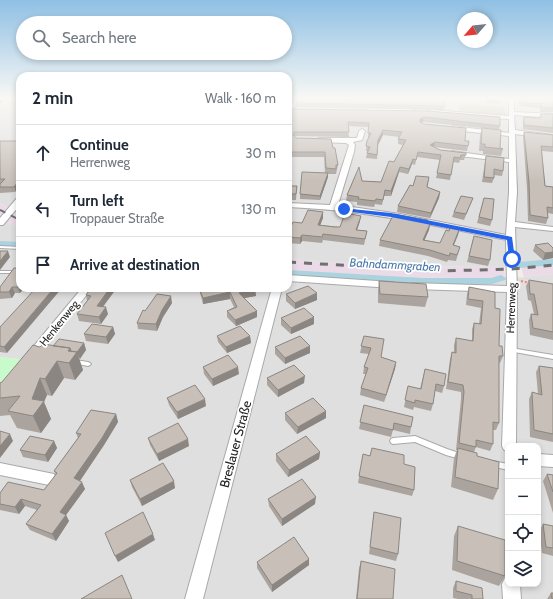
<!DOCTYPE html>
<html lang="en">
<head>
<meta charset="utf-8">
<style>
	:root { --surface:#fff; --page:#f6f6f7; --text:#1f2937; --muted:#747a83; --line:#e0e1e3 }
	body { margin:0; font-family:Cabin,sans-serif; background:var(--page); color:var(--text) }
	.controls { position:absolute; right:12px; bottom:12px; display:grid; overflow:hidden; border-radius:8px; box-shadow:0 2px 6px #0003 }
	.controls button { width:36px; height:36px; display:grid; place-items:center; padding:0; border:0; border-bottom:1px solid var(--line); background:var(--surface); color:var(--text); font:20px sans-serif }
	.compass { position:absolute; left:457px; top:12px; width:36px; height:36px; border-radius:50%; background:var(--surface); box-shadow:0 2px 6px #0003; rotate:242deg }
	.stop { position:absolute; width:12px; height:12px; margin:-9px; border:3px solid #2563eb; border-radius:50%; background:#fff }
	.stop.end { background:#2563eb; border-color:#fff; box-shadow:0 1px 4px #0008 }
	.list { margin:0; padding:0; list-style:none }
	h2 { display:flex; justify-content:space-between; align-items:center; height:52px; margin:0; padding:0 16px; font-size:17px }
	h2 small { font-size:13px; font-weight:400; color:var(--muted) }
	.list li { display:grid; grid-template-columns:26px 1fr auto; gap:12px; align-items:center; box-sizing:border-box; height:56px; padding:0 16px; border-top:1px solid var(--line) }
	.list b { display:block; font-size:15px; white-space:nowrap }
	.list p { margin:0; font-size:13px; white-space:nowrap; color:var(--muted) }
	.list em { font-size:13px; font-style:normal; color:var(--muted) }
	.icon { flex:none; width:22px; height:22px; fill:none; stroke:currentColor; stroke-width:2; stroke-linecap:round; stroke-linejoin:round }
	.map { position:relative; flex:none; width:553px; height:599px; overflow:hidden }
	.search { position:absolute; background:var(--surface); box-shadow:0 2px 6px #0003; left:16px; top:16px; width:276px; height:44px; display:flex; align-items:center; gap:10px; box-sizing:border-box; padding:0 14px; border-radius:22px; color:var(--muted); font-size:15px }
	.panel { position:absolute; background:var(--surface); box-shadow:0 2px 6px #0003; left:16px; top:72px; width:276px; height:220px; border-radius:12px }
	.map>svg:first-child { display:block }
	.residential { fill:#e0dfdf; fill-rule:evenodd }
	.industrial { fill:#ebdbe8 }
	.construction { fill:#c7c7b4 }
	.park { fill:#c8facc }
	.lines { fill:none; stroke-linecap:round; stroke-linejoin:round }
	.canal { fill:#aad3df; fill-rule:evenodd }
	.service-casing { stroke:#a9a9a9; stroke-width:2 }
	.minor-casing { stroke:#a9a9a9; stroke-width:2 }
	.path { stroke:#fa8072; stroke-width:2; stroke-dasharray:2 2; stroke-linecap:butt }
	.service { fill:#fff; fill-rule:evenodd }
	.minor { fill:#fff; fill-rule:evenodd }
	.rail-far2 { stroke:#707070; stroke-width:1.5; stroke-dasharray:4.5 4.5; stroke-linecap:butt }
	.rail-far1 { stroke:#707070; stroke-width:2; stroke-dasharray:6 6; stroke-linecap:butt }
	.rail { stroke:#707070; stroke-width:3; stroke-dasharray:8 8; stroke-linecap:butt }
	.wall { fill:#aba49e }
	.shaded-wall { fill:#8b8681 }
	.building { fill:#c7bfb8; stroke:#8b8681 }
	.route { fill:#2563eb }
	.labels { text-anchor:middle; stroke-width:3.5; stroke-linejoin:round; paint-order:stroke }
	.street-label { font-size:11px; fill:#222; stroke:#fff }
	.water-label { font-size:12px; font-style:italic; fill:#4a7aab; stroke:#fff }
	.near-street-label { font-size:13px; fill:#222; stroke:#fff }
</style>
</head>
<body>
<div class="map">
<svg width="553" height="599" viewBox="0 0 553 599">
	<rect width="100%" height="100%" fill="#f2efe9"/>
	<path class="residential" d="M10,98H20V216L0,203V107Z
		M288,98H553V260L520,263L504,267L394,266L288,259Z
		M0,216L10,224L20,228V288H288V271L410,277L505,279L553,274V599H0V395L28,360L0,357ZM508,446H538V584H508Z"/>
	<path class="industrial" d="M0,203L20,216V228L10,224L0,216Z
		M288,259L394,266L504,267L505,279L410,277L288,271Z
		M553,260V274L524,277L520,263Z"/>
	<path class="construction" d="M459,103L504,107L506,116L459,112Z"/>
	<path class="park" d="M0,357L28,360L0,395Z"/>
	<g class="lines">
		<path class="canal" d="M0,241L20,242V248L0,247Z
			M553,259V265L519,268L514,265L519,262Z
			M288,270L423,278H491L501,275L506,278L505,280L492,284H423L288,276Z"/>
		<defs>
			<path id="service" d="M0,246L20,247V249L0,248Z
				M0,271H20V273H0Z
				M511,348L553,355V359L509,351L508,350L509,349Z
				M75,360L88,362L90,363L91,364L90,365L88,366L73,363L72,362L73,361Z
				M415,436L447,449L462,454L463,456L462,458L460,459L446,455L415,442L393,444L391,443L390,441L391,439L393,438Z
				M493,461L508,464V470L491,466L489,464L491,462Z"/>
			<path id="minor" d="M294,98H299L292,111H288Z
				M509,98H514V112L553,114V118L514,115L515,130L553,135V139L515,134L517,192L515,222L553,227V231L515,227L517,290L516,446H508V451L504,450L502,446L507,292L412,289L407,286L412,283L507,286L506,240C433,225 362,210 288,207V203L330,205L349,145L346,143L319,142L316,140L319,138H357L359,131L362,129L365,131L362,140L353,142L355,145L354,152L338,205L400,214L506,235L509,192V162L452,155L449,153L452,151L509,159V136L453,130L450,128L453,126L509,133V119L430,114L427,112L430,110L509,116Z
				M368,108L412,109L415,111L412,113L366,111V109Z
				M17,198H20V205L3,225H0V218Z
				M288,275L392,282L397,285L392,288L288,281Z
				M82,288H92L36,359H28L26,356L28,353Z
				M272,288H282L203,599H185Z
				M538,454L553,455V467L538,466Z
				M0,463L49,473L54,474L56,479L54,484L49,485L0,475Z
				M508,577V584H520L521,599H503L502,584L505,578Z"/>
		</defs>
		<use href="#service" class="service-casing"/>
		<use href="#minor" class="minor-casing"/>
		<path class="path" d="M521,281L530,283"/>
		<use href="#service" class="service"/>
		<use href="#minor" class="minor"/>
		<path class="rail-far2" d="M0,103L6,98"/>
		<path class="rail-far1" d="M0,210L20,220"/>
		<path class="rail" d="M288,262L441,271L512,269L553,265"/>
	</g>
	<path class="wall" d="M299,98H453L452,100H445V106L444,110L296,107V103Z
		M486,98H500L499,104L486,103Z
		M520,98H553V112H540V108L519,106Z
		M288,109L428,111L500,126L499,129L500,148L503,149L501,156L483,154V151H479L480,135L482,128L423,122L421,123L465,141H469L467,151L434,147L440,150L466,153L464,160H460L459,163L453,162L450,180L436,178L440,160L417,157L415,165L412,164L408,174L399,172L391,196H384L382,205L375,204L374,207L357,205V202L346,201L347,195L362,181L381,182L394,162L395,160L403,145L398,144V139L400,137L383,135L378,145L377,159L366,158L367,153L368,151H366L367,141L369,137H368L369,127L348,126L349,137L294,136L296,138L333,148L338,165L336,174H328V177L320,200L300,199V194L325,173L324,157H288Z
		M541,114H553V133L523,129V122L524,117L539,118Z
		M524,132L553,135V152L542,151L545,186L553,187V214L548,213V218L546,224L528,221L527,188L523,137Z
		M0,141L15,192L0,193Z
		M486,156L503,171L502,176L494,175V178L492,183L482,182L485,161Z
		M428,183L427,188L440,192L439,198L430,218L397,212L398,206L413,186Z
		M288,186H297L296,200H288Z
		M473,198L471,203L464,220L452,217L454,212Z
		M484,198L492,220L490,226L477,223Z
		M323,218L320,225L340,227L360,221L357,230L367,231L364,245L323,240L322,243L302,241L300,244L288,243V233L302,223Z
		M427,224H430L429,230L424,240L440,243L449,231L459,230L458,235L454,245L460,247L456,261L448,260L447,262L428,256L379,246L380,240Z
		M474,236L490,260L488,266L467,262Z
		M535,245L553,248V258L543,260L533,251Z
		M20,260V288H24L20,293H15L12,298L0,299V292L19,268Z
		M529,280L553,284V340L530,335L529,320L531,314H534L531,301L528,300L526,286Z
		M379,281L428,297L425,307L378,303V290Z
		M469,287L495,308L499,346L503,356L500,363H499V423L496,430H493V444L490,451L476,447L474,452L498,489L493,500L451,487L454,458L457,450H456L461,399V392L446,389L450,359L452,352L454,353V345L456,338L472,341V329L474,323L479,324L481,308L466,305L467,294Z
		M91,288H134L133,290L116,289L103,307L108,314L101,324L79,321L77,314L87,301L86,295Z
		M134,288H169L168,291Z
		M199,288H255V289L256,296L244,298L257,311V317L236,326L227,317V311L234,307L230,299L203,304L200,293Z
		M286,294L317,300L295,309L286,301Z
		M172,303L163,317L157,331L138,329L137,323L145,311Z
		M281,318L314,324L291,334L281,325Z
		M0,327L7,353L0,352Z
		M113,327L115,334L108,344L86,341L84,334Z
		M217,336H250L251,343L227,353L218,342Z
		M364,336L381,357L396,362L395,369L384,402L360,395L361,388L366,374H363L364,367L369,354L360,353Z
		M84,343L86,350L79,359L83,370L75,380L64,378L52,396L47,395L44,402L51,419L41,433L17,428L10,415L0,416V383L2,382L40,347Z
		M310,346V353L285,364L275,354V347Z
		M539,366L553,368V442L530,437L529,399L532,392L538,394L536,372Z
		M203,367L239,374L213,386L204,374Z
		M425,369L444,386L442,393L435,391L433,404L431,411L414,407L413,410L404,407L408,386L420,389Z
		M267,378L304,383L278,397L267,385Z
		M167,398L206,406L178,419L169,405Z
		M364,405L411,427L410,434L393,430L391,437L359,429Z
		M285,413L326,418L297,434L285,420Z
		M116,414L118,422L104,445L80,481L85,489L66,515L69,521L56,541L30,530L26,524L37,510L25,506L19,514L0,510V493L44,490L56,475L54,471L78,438L76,433Z
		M148,438L189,446L159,461L150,445Z
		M54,441L57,448L48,462L23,457L20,450Z
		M320,452L319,459L288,477L276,461V454Z
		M363,454L404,464L414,490L412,496L358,483Z
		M547,474L553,475V513L543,481Z
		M130,480L175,488L142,506L132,487Z
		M268,499L315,504L282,526L269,506Z
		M374,512L398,554L396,561L369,554L373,519Z
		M543,524L553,526V556L542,553L539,531Z
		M458,526L505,576L499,586L452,570L454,536Z
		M361,561L393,599H356L359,568Z
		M257,562L309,565L272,592L257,568Z
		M456,581L483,599H458L453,598V588Z
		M551,593L553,599H547Z"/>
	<path class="shaded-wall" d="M424,117L423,122L419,124L420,119Z
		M383,130V135L378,145V140Z
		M435,142L434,147L430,150V145Z
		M413,159L412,164L408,174L409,169Z
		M400,167L399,172L391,196V191Z
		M328,173V177L320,200V196Z
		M20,179V186L15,192L14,187Z
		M440,192L439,198L430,218L431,213Z
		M323,212V218L318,231V225Z
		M361,216L360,221L355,236L356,230Z
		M430,224L429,230L422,246L423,240Z
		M459,230L458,235L451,251L453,245Z
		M302,235V241L300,244V238Z
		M8,251L10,257L0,270V261Z
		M553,252V258L543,260L545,253Z
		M20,284V288H24L20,293L18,287Z
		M12,287L15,293L12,298L9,292Z
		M54,288H62L7,353L4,347Z
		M110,288H116V289L98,313L97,306Z
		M255,289L256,296L239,299V293Z
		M230,292V299L203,304V298Z
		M317,293V300L295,309V303Z
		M171,296L172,303L163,317L157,331L156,324L162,310Z
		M106,307L108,314L101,324L99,317Z
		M257,311V317L236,326L235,320Z
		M314,317V324L291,334V328Z
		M113,327L115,334L108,344L106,337Z
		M250,336L251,343L227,353L226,347Z
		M84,343L86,350L80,359L77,352Z
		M310,346V353L285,364V358Z
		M70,348L77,352L83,370L75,380L69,363L68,351Z
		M57,361L64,378L52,396L45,379Z
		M396,362L395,369L384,402L386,395Z
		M238,367L239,374L213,386L212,379Z
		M305,376L304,383L278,397V390Z
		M40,378L47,395L44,402L51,419L41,433L33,416L32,399Z
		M205,399L206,406L178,419L177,412Z
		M326,411V418L297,434L298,427Z
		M116,414L118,422L104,445L77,485L74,478Z
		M10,434L13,441L0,458V446Z
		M188,439L189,446L159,461L157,454Z
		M54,441L57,448L48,462L45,455Z
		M320,452L319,459L288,477L289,470Z
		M174,481L175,488L142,506L140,499Z
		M82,482L85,489L66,515L69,521L56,541L52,534L60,512Z
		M316,497L315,504L282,526V519Z
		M21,499L25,506L19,514L15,507Z
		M153,534L155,540L118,562L115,556Z
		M309,559V565L272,592V585Z"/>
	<path class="building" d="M299,98H444L445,106L296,103Z
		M487,98H500V101L487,100Z
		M520,98H553V108L541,107L542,104L520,102Z
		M288,109L428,111L500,117V126L424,117L420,119V122L424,124L466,128L465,141H469L468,146L435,142L430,145L440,150L466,153V155H461L460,158L454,157L451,175L437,173L441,155L418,152L416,160L413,159L409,169L400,167L391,191L385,190L383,200L376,199L375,201L358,199L359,197L347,195L359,167L362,181L381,182L389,161L394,162L395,160L406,140L398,139L402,132L383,130L378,140L377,155L367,153L370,147L366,146L367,141L371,133H368L369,123L348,122L349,132H294L293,135L296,138L331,139L333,148H335L338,165H336V169L326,168L325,152H288Z
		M541,114H553V128L524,125V117L540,118Z
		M482,128L501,130L500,148L503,149L485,147V144H481Z
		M524,132L553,135V147L541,146L545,186L553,187V208L547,207L548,218L530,215L529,182Z
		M0,141H20V179L14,187H0V184L5,179H0Z
		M486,156L504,158L503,171L494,169V178L484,177Z
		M302,172L328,173L320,196L300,194Z
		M416,176L429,177L427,187L440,192L431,213L398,206L410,185L413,186Z
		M288,186H297L296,194H288Z
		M461,196L473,198L466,214L454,212Z
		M484,198L494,199L492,220L479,217Z
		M308,210L323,212L318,225L335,227H340L345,213L361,216L356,230L367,231L365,239L323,234L322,237L302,235L300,238L288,237V233L293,222L302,223Z
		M394,214L428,220L427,223L430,224L423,240L440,243L446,230L449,231L450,228L459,230L453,245L460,247L457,255L450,253L449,256L430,250L380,240Z
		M474,236L492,240L490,260L469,256Z
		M548,243L553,248V252L545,253L535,245Z
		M0,251H8L0,261Z
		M20,260V284L18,287H12L9,292H0V287L14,268H19L18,263Z
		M529,280L553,284V332L533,328L531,314L538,315L534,294H530Z
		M379,281L426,284L428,297L380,294Z
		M308,286L317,293L295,303L286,294Z
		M469,287L495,292V308L500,309L499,346H502L503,356H499V423L493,422V444L476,440V447L459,443L464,392L463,385L448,382L452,352L456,353V338L473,341L474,323L481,324L483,301L468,299Z
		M36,288H54L4,347L0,346V327Z
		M91,288H110L97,306L106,307L99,317L77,314L91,296L86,295Z
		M199,288H255V289L239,293L257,311L235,320L227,311L237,307L230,292L203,298Z
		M157,294L171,296L162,310L156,324L137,323L143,310L145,311Z
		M304,308L314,317L291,328L281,318Z
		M92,324L113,327L106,337L84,334Z
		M240,326L250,336L226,347L217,336Z
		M300,336L310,346L285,358L275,347Z
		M364,336L384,339L381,357L396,362L386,395L361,388L368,368L364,367L371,348L361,346Z
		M59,339L84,343L77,352L71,351L70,348L53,346Z
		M43,344L70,348L68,351L77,352L69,363L57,361L45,379L40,378L32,399L44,401L33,416L8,411L20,396L0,398V383L2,382L33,345L40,347Z
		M228,355L238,367L212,379L203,367Z
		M294,365L305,376L278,390L267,378Z
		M539,366L553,368V434L534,430L532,392L542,395Z
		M425,369L446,374L444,386L436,384L433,404L415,400V403L405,400L408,386L421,389Z
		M195,385L205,399L177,412L167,398Z
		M313,398L326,411L298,427L285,413Z
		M364,405L413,417L411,427L394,423L393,430L360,422Z
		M91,410L116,414L102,438L74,478L82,482L60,512L66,515L52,534L26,524L41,505L21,499L15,507L0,504V493L8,482L44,490L57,473L54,471L81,434L76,433Z
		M178,423L188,439L157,454L148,438Z
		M0,431L10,434L0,446Z
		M30,436L54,441L45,455L20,450Z
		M306,436L320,452L289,470L276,454Z
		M372,448L404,455V464L415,467L414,490L359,476L363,454L370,456Z
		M458,448L477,453V456L499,462L498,489L455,477Z
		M163,463L174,481L140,499L130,480Z
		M547,474L553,475V492Z
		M302,479L316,497L282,519L268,499Z
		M143,512L153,534L115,556L105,533Z
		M374,512L401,518L398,554L370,547Z
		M543,524L553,526V548L546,547Z
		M458,526L505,540V576L457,561Z
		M294,537L309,559L272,585L257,562Z
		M361,561L395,569L393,599H357Z
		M122,575L132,599H81Z
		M456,581L482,588L483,599H472V595L456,591Z
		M551,593H553V599H552Z"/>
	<linearGradient id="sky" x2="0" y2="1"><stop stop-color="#8fc0e4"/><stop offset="0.54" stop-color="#f9f8f5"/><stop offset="1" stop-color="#f9f8f5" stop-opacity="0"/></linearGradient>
	<rect width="553" height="182" fill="url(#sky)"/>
	<path class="route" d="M342,208L391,213L512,237L515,259L512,260L509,259L507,240L391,217L344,211L341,209Z"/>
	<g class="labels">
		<g class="street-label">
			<text transform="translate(511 308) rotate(-88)" y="4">Herrenweg</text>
			<text transform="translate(59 323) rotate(-51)" y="4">Henkenweg</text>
		</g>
		<g class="water-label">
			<text transform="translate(395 265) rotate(3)" y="4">Bahndammgraben</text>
		</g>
		<g class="near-street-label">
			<text transform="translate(235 444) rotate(-75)" y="5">Breslauer Straße</text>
		</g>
	</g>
</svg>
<div class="controls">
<button>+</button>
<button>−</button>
<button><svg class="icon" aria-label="locate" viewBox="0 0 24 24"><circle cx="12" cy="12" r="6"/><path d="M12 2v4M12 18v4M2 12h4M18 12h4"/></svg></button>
<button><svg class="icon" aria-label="layers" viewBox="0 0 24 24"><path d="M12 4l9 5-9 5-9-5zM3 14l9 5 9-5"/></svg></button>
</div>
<svg class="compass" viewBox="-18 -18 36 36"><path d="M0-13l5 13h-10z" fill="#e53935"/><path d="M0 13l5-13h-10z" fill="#747a83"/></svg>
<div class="stop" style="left:512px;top:259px"></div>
<div class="stop end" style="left:344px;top:209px"></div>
<div class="search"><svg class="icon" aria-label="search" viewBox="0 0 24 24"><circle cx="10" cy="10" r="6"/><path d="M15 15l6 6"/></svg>Search here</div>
<section class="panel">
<h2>2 min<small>Walk · 160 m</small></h2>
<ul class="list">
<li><svg class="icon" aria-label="ahead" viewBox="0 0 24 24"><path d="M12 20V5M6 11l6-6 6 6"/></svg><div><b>Continue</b><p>Herrenweg</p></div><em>30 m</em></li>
<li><svg class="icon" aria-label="left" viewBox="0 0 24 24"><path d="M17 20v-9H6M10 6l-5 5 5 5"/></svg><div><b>Turn left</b><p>Troppauer Straße</p></div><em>130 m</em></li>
<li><svg class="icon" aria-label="arrive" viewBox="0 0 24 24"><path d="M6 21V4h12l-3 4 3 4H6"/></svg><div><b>Arrive at destination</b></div></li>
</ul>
</section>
</div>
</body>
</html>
